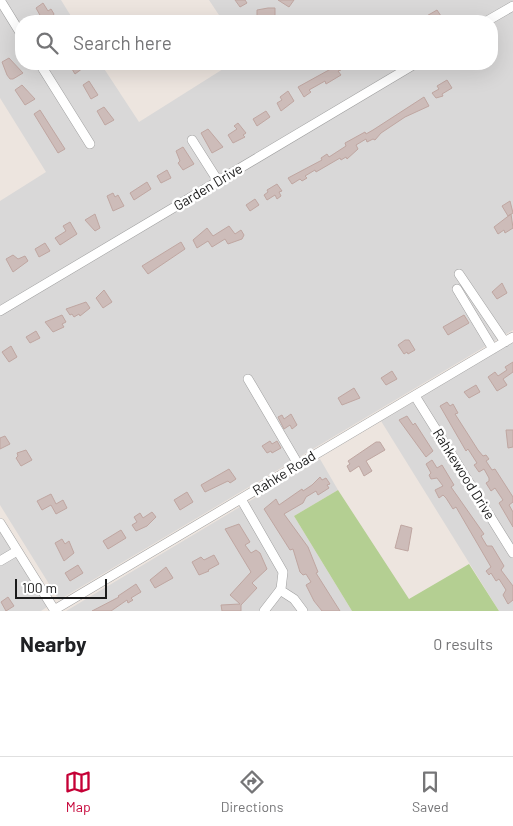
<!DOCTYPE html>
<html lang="en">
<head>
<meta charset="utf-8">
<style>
	:root { --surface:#fff; --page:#f6f6f6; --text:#202124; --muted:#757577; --line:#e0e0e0; --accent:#c50036 }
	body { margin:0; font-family:Barlow,sans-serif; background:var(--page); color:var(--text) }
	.scale { position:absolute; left:15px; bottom:12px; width:92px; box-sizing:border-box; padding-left:5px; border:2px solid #1b1b1b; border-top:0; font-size:14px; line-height:18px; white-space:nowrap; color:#1b1b1b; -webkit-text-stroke:4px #fff; paint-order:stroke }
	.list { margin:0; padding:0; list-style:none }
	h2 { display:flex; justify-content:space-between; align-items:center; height:65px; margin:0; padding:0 20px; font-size:21px }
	h2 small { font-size:16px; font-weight:400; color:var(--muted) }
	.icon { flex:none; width:28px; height:28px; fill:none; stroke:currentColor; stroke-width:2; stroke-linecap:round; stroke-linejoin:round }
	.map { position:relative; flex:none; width:513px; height:611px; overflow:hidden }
	.search { position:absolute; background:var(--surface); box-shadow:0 5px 20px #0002; left:15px; right:15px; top:15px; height:55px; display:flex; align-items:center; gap:12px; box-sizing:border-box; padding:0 18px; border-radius:20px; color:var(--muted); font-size:19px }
	.sheet { height:145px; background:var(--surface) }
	nav { display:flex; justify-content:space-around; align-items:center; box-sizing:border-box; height:70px; border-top:1px solid var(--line); background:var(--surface); font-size:14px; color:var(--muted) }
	nav a { display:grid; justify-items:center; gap:2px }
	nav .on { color:var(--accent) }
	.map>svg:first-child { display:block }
	.residential { fill:#d9d8d8 }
	.forest { fill:#b4cf92 }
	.building { fill:#cdbcb9; stroke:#bfa6a1 }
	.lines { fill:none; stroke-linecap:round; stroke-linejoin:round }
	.minor-casing { stroke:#9f9f9f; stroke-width:10 }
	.minor { stroke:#fff; stroke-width:9 }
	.labels { text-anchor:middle; stroke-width:5; stroke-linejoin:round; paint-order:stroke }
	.street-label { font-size:14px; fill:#1b1b1b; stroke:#fff }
</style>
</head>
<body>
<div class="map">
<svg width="513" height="611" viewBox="0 0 513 611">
	<rect width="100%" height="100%" fill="#ede5df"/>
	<path class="residential" d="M0,0H61L74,21H21V64H101L139,122L231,64H492V21H223L209,0H513V330L59,600L0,505V201L46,172L0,98Z
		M513,342V611H499L381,421Z
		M320,459L338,490L294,516L352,611H66Z
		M0,532L47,607L41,611H0Z"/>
	<path class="forest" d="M338,490L409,599L469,564L499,611H352L294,516Z"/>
	<path class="building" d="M235,0H245L247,3L240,7Z
		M278,0H294L289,7Z
		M43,3L48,11L51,9L54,14L50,21H41L39,18L41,17L36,8Z
		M268,8H275V17L257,18V10Z
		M437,10L441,16L432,21H418Z
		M9,58L23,73L13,79H10L7,75L2,62Z
		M69,64H81L83,68L75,74Z
		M338,65L341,70L338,71L341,75L326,84L325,81L309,90L311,92L304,97L298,87Z
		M447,80L452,88L442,94L443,96L436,98L432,93L439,89L437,86Z
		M89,81L98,95L91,99L83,85Z
		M22,85L35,99L25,105L15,90Z
		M288,91L294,101L281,111L277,103L282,100L280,97Z
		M424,97L429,106L405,117L381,133L375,140L373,139L367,142L366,139L356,145L358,149L347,159L346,157L341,160L340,158L316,172L315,170L305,176L307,178L302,181L300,179L292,184L288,178L322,160L321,158L327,154L329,157L346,146L345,143L365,132L366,134L373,130Z
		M104,107L114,120L105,125L97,111Z
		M40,110L65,149L58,153L34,114Z
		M266,111L270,117L257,126L253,119Z
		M238,123L246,133L243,135L245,137L233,143L228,135L237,129L234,126Z
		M208,129L223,147L212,153L201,133Z
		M183,147L194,164L183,170L178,163L180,161L176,151Z
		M167,170L171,178L161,183L157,176Z
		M147,182L151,189L134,200L130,193Z
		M277,184L282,191L279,192L281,196L277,199L275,195L267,200L264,195L268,192L267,190Z
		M113,193L115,197L118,195L124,206L113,211L107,196Z
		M255,199L259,205L250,211L246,205Z
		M510,201L513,213L508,216L502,206Z
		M95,214L100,228L95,231L85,220Z
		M511,214L513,228L505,233L504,230L498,234L494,227Z
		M70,222L77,234L60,245L55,238L66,231L63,226Z
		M229,226L235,234L241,230L244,235L242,239L228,244L225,239L212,247L208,241L197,248L193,240L207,228L213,236Z
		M181,242L185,249L148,274L142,266Z
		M45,243L50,251L39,257L35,249Z
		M13,255L18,259L25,256L28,261L13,272L6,259Z
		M502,283L507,293L497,299L492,292Z
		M104,290L112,302L103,308L96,298Z
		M86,302L90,308L80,316L79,314L74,317L72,314L70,315L66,309Z
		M62,315L66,322L62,324L64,327L53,332L45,322Z
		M464,315L469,323L448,335L443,327Z
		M36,331L40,338L30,343L26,337Z
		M405,340H409L415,350L408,354L407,352L404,354L398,345Z
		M11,346L17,357L9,362L2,352Z
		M513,362V372L503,379L507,385L497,391L488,377L495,372L498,376L507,370L505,367Z
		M392,371L397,379L386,385L381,378Z
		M476,385L480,392L469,398L464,392Z
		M354,388L360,398L342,405L338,398Z
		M447,402L450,406L453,404L458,413L455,414L478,450L483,456L486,455L489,459L486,461L492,470L495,469L513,497V502L509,505L513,512V527L499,503L503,500L495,488L491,491L486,483L489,481V478L484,469L479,472L474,465L477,463L468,449L466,451L440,406Z
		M291,414L297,425L292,429L290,425L284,429L278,417L282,415L284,419Z
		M407,416L413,425L415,423L433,451L426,457L399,420Z
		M506,430H513V447L508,448Z
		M5,436L10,444L0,449V438Z
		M270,441L272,444L277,441L281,448L272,453L271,451L267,453L262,446Z
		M376,442H380L385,450L366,461L372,471L364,476L359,466L350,472L347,466L350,464L348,461Z
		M26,450L32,460L21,466L16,458L18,456L17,453Z
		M432,460L437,468L442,465L454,485L451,487L484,534L481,536L487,546H492L504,566L501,570L513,586V600L508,604L503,595L506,590L499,579L496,581L491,573L489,575L486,571L491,567L456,507L453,509L446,498L443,495L439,498L435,490L443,486L437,478L431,479L429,475L431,473L426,464Z
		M229,469L236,479L230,483L228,481L205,492L201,485Z
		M320,477L322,480L326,478L330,484L327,485L329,488L318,495L316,491L306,497L303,503L284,514L308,547L318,572L316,573L340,611H322L314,601L306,585L311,582L306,574L303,575L300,572L293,549L290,550L264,509L276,499L279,505L302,489L303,491L312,485Z
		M187,492L193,502L180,510L174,500Z
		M51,494L56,504L63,500L67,508L56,514L51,505L42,510L37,501Z
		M152,512L156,517L147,526L136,531L132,525L137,522L134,517L140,513L143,518Z
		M239,524L250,542L245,545L251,553L256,550L260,553L267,569L252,583L257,588L241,605V611H222L221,605L240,604L230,595L251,572L225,529Z
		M401,525L412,528L408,551L395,548Z
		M121,530L126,538L108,549L103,541Z
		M62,539L65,544L69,541L74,553L64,561L55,543Z
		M214,555L219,564L208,570L209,571L199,575L192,562L201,557L204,560Z
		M78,565L83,573L70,581L65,573Z
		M166,567L173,578L155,588L150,580Z
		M136,584L141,592L131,598L133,600L128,603L127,600L111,611H92L119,597L118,596Z
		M8,597L14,606L6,611L1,602Z"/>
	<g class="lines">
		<defs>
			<path id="minor" d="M0,0L21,34
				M487,21L513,6
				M40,64L90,144
				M192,140L218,181
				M459,274L505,342
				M457,289L493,349
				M0,311L415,64
				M248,379L298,464
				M415,396L513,553
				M241,499L283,572L281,589L264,611
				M0,523L55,611
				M0,561L17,551
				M280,590L294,599L303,611
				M54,610L513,337"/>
		</defs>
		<use href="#minor" class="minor-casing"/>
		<use href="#minor" class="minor"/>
	</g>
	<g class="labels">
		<g class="street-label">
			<text transform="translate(208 187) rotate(-31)" y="5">Garden Drive</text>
			<text transform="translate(284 473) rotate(-32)" y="5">Rahke Road</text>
			<text transform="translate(464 474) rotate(58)" y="5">Rahkewood Drive</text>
		</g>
	</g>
</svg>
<div class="scale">100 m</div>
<div class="search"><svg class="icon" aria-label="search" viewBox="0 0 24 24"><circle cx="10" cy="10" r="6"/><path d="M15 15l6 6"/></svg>Search here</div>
</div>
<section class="sheet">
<h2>Nearby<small>0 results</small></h2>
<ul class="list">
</ul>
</section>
<nav>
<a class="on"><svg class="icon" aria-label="map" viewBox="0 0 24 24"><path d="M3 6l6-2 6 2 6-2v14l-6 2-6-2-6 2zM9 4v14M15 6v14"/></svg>Map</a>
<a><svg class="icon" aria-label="directions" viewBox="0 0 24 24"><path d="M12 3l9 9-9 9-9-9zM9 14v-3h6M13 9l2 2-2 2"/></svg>Directions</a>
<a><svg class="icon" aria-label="saved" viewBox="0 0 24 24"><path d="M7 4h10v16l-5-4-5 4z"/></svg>Saved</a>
</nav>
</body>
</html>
